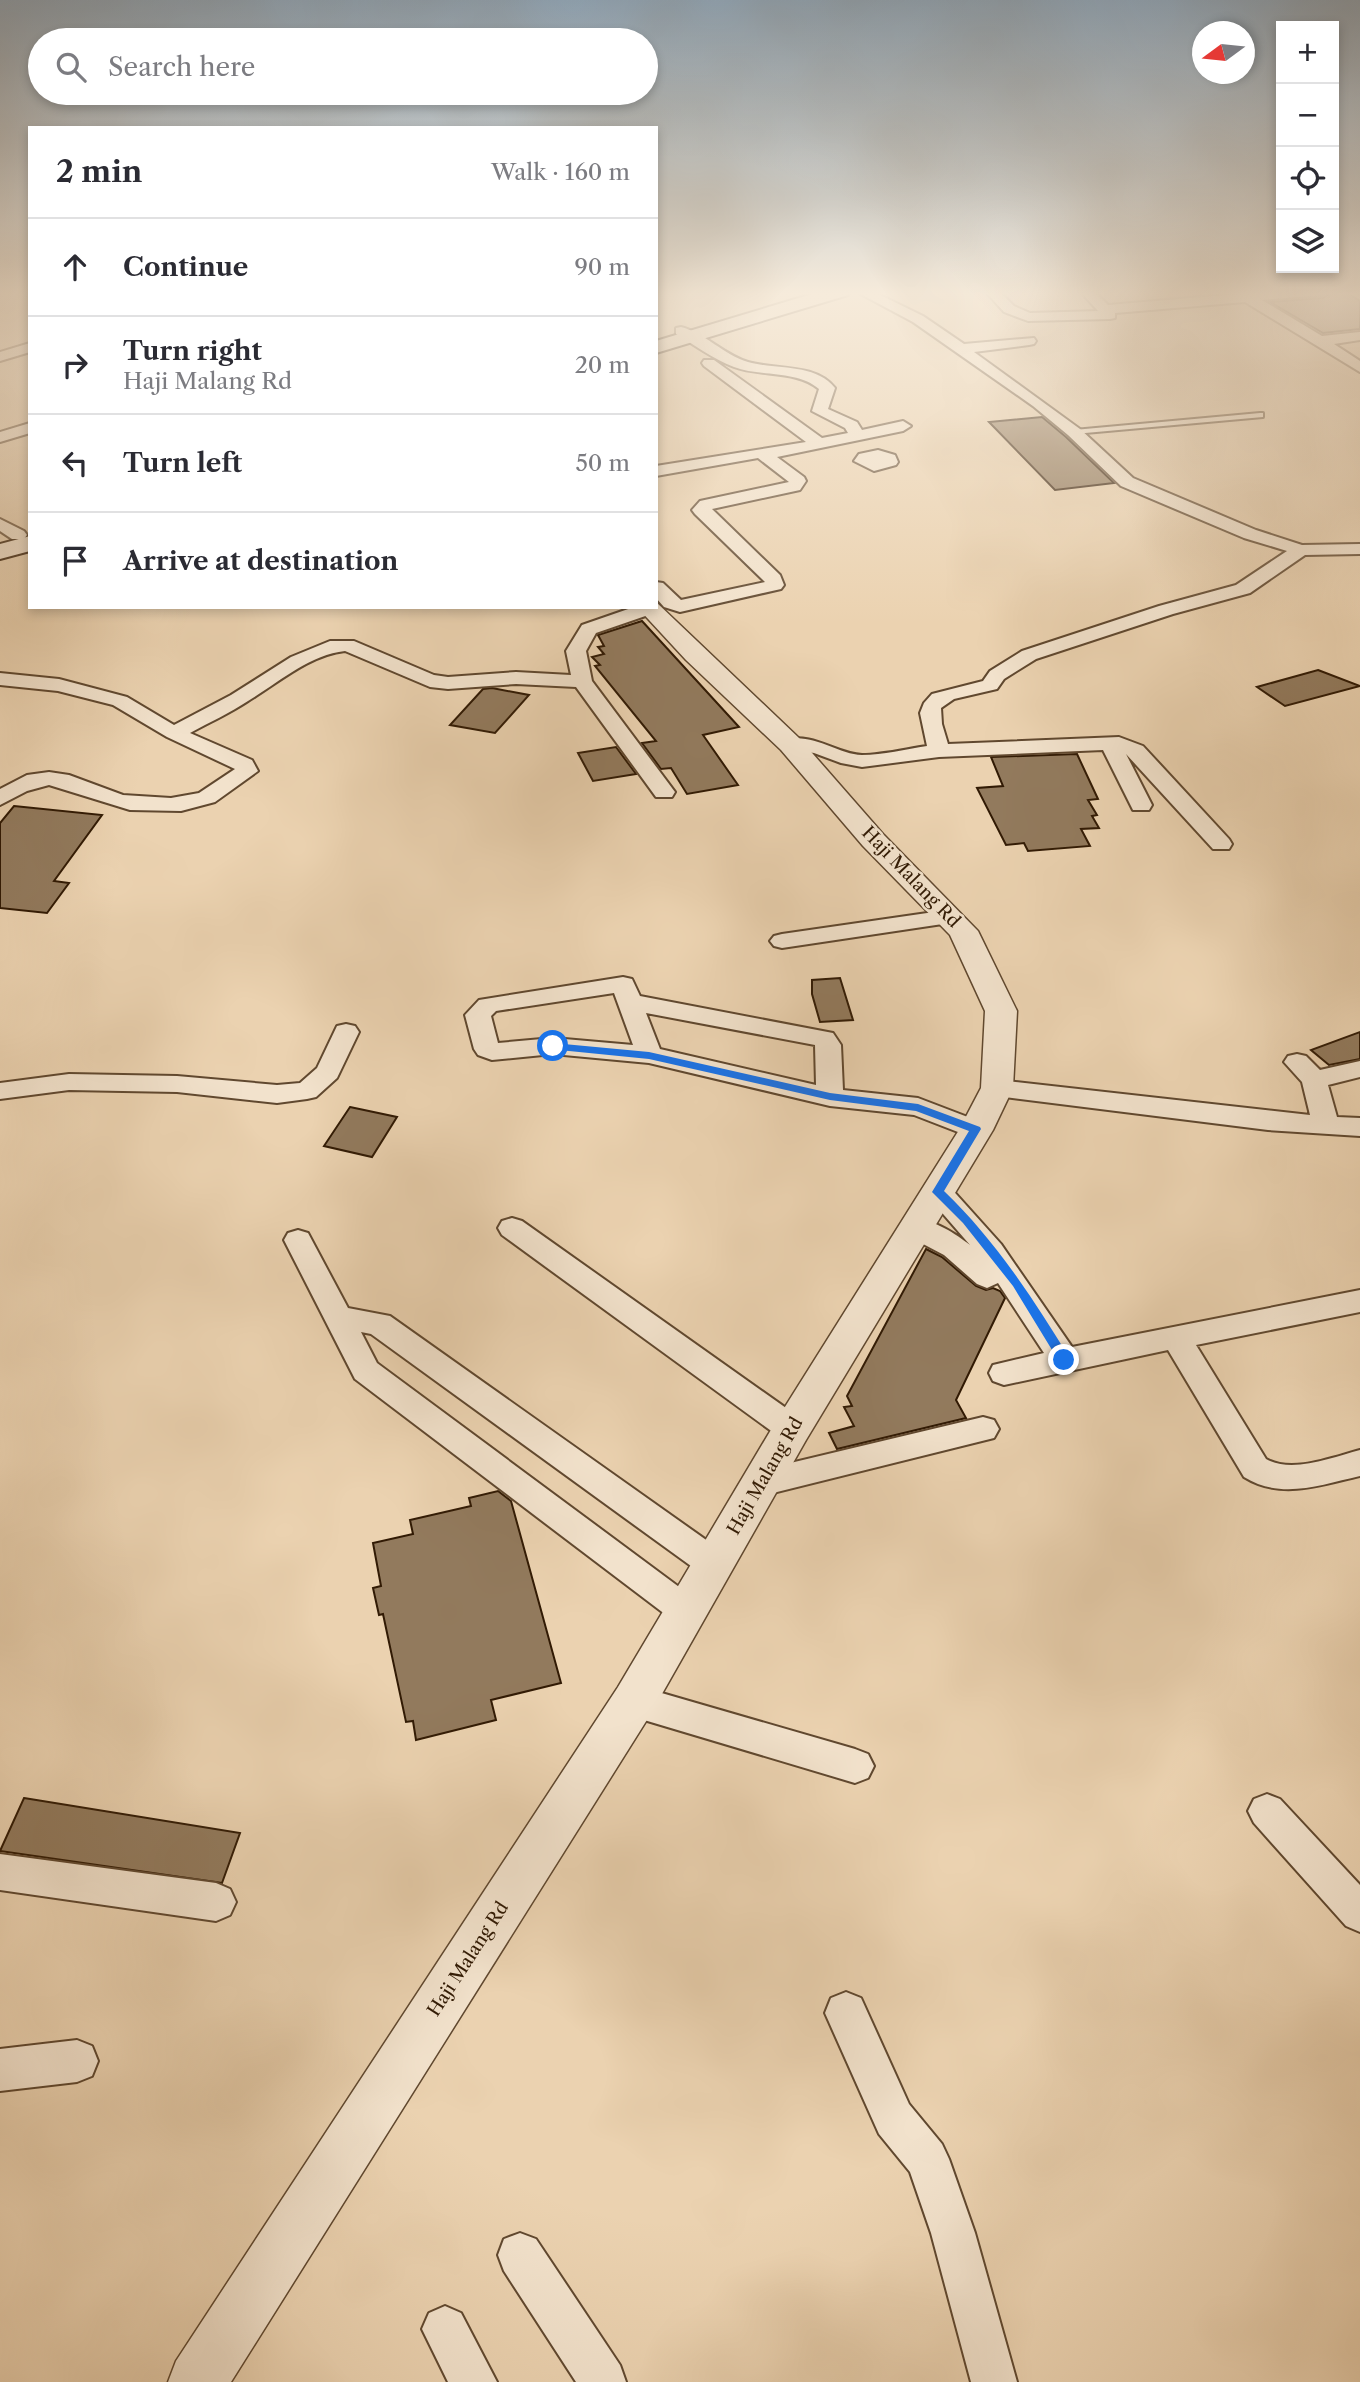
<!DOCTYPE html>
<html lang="en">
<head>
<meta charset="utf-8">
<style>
	:root { --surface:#fff; --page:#f7f7f7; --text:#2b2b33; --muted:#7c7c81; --line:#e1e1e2 }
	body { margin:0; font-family:"Libre Caslon Text",serif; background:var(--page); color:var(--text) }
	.controls { position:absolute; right:21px; top:21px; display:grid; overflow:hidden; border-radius:0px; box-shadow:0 4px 10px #0003 }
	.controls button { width:63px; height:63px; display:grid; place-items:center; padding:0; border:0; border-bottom:2px solid var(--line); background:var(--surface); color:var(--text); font:35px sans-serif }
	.compass { position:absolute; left:1192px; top:21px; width:63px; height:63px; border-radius:50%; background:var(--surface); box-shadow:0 4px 10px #0003; rotate:255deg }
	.stop { position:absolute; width:21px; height:21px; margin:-16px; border:5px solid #1a73e8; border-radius:50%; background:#fff }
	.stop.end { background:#1a73e8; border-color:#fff; box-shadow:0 2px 7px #0008 }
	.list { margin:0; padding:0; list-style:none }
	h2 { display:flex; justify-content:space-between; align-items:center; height:91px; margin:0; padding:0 28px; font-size:30px }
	h2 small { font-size:23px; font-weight:400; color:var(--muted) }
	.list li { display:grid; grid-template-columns:46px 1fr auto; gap:21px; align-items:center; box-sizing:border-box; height:98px; padding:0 28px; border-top:2px solid var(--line) }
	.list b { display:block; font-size:26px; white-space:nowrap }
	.list p { margin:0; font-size:23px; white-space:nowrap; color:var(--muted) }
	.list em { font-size:23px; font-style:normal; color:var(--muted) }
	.icon { flex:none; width:38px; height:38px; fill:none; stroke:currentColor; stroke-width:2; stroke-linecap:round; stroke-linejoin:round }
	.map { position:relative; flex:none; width:1360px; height:2382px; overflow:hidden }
	.search { position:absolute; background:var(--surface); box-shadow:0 4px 10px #0003; left:28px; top:28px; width:630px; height:77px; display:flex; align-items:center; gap:18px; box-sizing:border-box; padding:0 24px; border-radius:38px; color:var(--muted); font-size:26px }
	.panel { position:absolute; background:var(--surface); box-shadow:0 4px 10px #0003; left:28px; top:126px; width:630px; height:483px; border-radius:0px }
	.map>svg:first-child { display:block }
	.building { fill:#927a5d; stroke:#311a04; stroke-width:2 }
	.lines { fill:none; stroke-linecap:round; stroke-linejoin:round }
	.service-casing { stroke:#60482f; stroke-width:4 }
	.minor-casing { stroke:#60482f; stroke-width:4 }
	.tertiary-casing { stroke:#60482f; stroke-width:3 }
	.secondary-casing { stroke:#311a04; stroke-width:4 }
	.service { fill:#f2e2cc; fill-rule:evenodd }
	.minor { fill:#f2e2cc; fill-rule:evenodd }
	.tertiary { fill:#f2e2cc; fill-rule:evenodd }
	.secondary { fill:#f2e2cc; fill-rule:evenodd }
	.route { fill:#1a73e8 }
	.labels { text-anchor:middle; stroke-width:5; stroke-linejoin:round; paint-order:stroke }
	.street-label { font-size:18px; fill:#311a04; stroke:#f2e2cc }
</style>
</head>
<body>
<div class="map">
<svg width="1360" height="2382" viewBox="0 0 1360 2382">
	<rect width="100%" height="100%" fill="#ebd2b0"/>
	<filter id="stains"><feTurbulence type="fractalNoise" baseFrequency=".00286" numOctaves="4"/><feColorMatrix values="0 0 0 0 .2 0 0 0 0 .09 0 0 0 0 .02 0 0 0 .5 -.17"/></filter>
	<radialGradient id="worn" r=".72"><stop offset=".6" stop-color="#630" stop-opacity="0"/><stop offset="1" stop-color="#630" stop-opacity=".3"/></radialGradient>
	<path class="building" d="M1344,291L1360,301V329L1323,333L1270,302L1323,298L1332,292Z
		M1042,417L1066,437L1114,483L1055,490L989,422Z
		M642,621L739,727L703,735L738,785L687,794L671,768L661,769L642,743L656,741L595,666L600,665L592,657L604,654L598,647L604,646L598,635Z
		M1318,670L1360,686L1285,706L1257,687Z
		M492,688L529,695L495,733L450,725L483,689Z
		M616,747L636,774L593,781L578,753Z
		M1077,754L1098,799L1088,800L1097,815L1092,816L1099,828L1081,829L1090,846L1028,851L1024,843L1006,845L977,788L1003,786L991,757Z
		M14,806L102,815L54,881L69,883L47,913L0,908V823Z
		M840,978L853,1020L820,1022L812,994V980Z
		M1360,1032V1059L1329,1065L1311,1050Z
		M350,1107L397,1117L372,1157L324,1146Z
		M926,1249L942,1257L976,1286L986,1290L993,1288L1000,1291L1005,1298L956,1400L966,1418L837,1449L829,1433L854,1426L844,1407L852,1406L847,1396Z
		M498,1491L511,1501L561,1683L491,1700L496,1720L416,1740L413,1721L406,1722L383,1614L379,1615L373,1588L381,1586L373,1543L413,1534L410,1520L471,1506L469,1498Z
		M24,1798L240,1833L222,1883L0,1851Z"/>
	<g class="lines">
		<defs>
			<path id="service" d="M1260,413H1263V417L1074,434L1070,432L1074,430Z"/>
			<path id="minor" d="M855,291H872L923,316L964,344L1034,338L1036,341L1034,344L1029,345L974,352L1080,429L1133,478L1256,530L1302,545L1360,544V554L1305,555L1250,593L1173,614L1036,659L1004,679L997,689L954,699L941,708L942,724L948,744L1119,737L1143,746L1229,839L1232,844L1229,849H1213L1126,754L1152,805L1149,810H1133L1103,750L939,757L862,767L841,763L814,753L783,748L780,744L783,740C814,732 836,754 862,755C883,755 906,749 927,746L920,713L924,703L932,694L983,681L990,671L1022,651L1159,606L1236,585L1287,551L1244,538L1121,486L1068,435L1033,406L913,322Z
				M985,291H999L1014,306L1030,313L1098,311L1080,291H1094L1108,305L1238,294L1244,291H1330L1323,295L1262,300L1322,336L1360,332V340L1334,344L1360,361V372L1245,302L1115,313V318L1110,319L1028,321L1004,312Z
				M681,327C705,333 724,355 748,362C776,370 815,363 835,388L828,409L857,422L862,430L903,421L911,426L903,431L777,457L804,477L806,481L800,490L712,509L780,575L784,585L781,589L680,612L664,607L656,598V582L663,583L681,600L765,582L695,514L692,510L700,501L789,482L758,458L656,476V466L806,442L704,366L702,363L704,360H714L822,438L848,433L845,428L812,411L819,389C797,370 760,377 734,367C713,359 695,345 676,334V328Z
				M30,343V352L0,361V352Z
				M30,423V433L0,442V432Z
				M878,450L895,455L898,462L896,465L874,471L854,461L859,454Z
				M0,519L24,531L27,535L24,539H12L0,531Z
				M656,604L659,608L657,612L596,633L586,651L592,681L675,792L672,797H656L576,687L516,684L448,689L430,687L345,651C309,655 278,683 248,701C230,713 210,722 190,733L252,760L258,771L215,802L181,811L130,810L49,785L27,791L0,805V789L27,775L49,772L69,775L123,795L171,798L199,793L235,769L167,737L113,705L58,691L0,685V673L59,679L127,697L174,725L231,695L291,657L330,641H354L434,675L448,677L516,672L571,675L566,651L582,625L634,607H656Z
				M948,910L956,912L960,917L956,922L782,948L774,946L770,941L774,936L782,934Z
				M623,977L632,979L640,996L833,1033L841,1045L843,1090L918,1098L986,1124L990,1130L986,1136L976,1139L914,1115L830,1106L649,1063L553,1054L492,1060L478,1055L474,1049L465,1015L479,1000ZM614,993L633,1045L553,1038L498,1043L491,1016L496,1011ZM646,1013L815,1045L816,1085L660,1049Z
				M346,1024L355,1026L359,1032L337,1078L316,1097L307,1099L277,1103L177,1092L69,1090L0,1099V1083L69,1074L177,1076L277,1085L300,1083L317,1068L337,1026Z
				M1297,1054L1306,1056L1320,1070L1360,1061V1077L1328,1085L1337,1117L1360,1118V1136L1268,1130L997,1096L988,1094L984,1088L988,1082L997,1080L1310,1115L1302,1082L1284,1062L1288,1056Z
				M938,1182L948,1185L1001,1244L1072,1347L1360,1290V1312L1196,1345L1266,1459C1292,1474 1333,1457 1360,1450V1476C1320,1485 1281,1500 1244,1477L1168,1350L1004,1385L993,1381L989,1373L993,1365L1044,1353L998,1283L987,1288L977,1284L944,1255L906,1235L902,1228L906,1221C928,1215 953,1232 970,1245L924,1192L928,1185Z
				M512,1218L522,1221L803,1420L808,1429L803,1438L792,1441L781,1438L502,1235L498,1228L502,1221Z
				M298,1230L308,1233L348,1308L390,1316L726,1554L731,1564L726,1574L714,1578L702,1574L371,1334L361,1332L377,1363L698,1601L703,1611L698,1621L686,1626L674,1621L355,1379L284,1240L288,1233Z
				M983,1417L994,1420L999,1429L994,1438L761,1496L749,1492L745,1483L749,1474L761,1470Z
				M634,1685L855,1749L868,1754L874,1766L868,1778L855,1783L634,1717L621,1712L616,1701L621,1690Z
				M1267,1794L1280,1799L1360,1885V1932L1346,1926L1254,1823L1248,1811L1254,1799Z
				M0,1854L216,1883L230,1889L236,1902L230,1915L216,1921L0,1890Z
				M846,1992L861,1998L909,2104L942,2144L949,2159L975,2233L1017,2382H971L931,2233L910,2172L879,2134L825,2013L831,1998Z
				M77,2040L92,2046L98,2061L92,2076L77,2082L0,2091V2049Z
				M520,2233L536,2239L620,2365L626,2382H576L504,2271L498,2255L504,2239Z
				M445,2306L461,2313L497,2382H448L422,2329L429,2313Z"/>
			<path id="tertiary" d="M656,602L799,738L883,834L978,931L1017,1011L1013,1088L993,1130L806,1440L650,1715L231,2382H168L176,2361L618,1687L778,1418L959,1130L981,1088L985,1011L950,935L863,846L781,750L686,660L637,607H656Z"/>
			<path id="secondary" d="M822,291H850L848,295L656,353V341Z
				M30,536V551L0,559V544Z"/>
		</defs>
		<use href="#service" class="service-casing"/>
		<use href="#minor" class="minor-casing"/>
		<use href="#tertiary" class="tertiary-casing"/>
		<use href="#secondary" class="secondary-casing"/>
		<use href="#service" class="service"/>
		<use href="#minor" class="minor"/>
		<use href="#tertiary" class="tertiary"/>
		<use href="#secondary" class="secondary"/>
	</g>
	<linearGradient id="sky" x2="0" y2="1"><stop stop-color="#90a7ba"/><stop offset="0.47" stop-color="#f6ebdb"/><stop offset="1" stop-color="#f6ebdb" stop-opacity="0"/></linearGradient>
	<rect width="1360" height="624" fill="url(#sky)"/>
	<path class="route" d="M553,1043L649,1052L830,1093L918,1104L980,1127L981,1129L944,1191C995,1240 1032,1297 1069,1357V1363H1060L1013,1286L963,1223L932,1192L969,1131L916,1111L830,1100L649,1059L549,1049L547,1046Z"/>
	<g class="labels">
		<g class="street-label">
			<text transform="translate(911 877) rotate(46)" y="6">Haji Malang Rd</text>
			<text transform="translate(765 1476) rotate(-60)" y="6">Haji Malang Rd</text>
			<text transform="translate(468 1959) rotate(-57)" y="6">Haji Malang Rd</text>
		</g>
	</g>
	<rect width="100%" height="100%" filter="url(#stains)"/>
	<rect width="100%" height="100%" fill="url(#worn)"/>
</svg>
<div class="controls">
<button>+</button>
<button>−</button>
<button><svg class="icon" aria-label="locate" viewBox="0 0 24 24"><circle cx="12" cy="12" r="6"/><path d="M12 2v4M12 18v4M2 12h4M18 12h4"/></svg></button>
<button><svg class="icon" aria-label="layers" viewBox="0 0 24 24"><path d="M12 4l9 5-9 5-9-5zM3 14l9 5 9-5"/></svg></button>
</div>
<svg class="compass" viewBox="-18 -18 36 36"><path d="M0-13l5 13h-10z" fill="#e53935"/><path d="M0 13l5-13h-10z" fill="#7c7c81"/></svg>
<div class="stop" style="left:553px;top:1046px"></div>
<div class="stop end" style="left:1064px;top:1360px"></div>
<div class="search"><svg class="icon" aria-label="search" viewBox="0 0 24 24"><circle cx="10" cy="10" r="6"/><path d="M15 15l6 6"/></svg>Search here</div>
<section class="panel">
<h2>2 min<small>Walk · 160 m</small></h2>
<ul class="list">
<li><svg class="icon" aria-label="ahead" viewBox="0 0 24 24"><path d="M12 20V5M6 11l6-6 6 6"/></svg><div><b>Continue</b></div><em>90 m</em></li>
<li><svg class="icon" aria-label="right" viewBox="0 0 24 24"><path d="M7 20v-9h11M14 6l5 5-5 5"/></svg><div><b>Turn right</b><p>Haji Malang Rd</p></div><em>20 m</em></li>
<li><svg class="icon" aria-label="left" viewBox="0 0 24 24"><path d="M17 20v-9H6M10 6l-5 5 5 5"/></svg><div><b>Turn left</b></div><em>50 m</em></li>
<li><svg class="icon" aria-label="arrive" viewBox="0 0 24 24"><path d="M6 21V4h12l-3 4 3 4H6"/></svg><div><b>Arrive at destination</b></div></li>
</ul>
</section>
</div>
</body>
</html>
